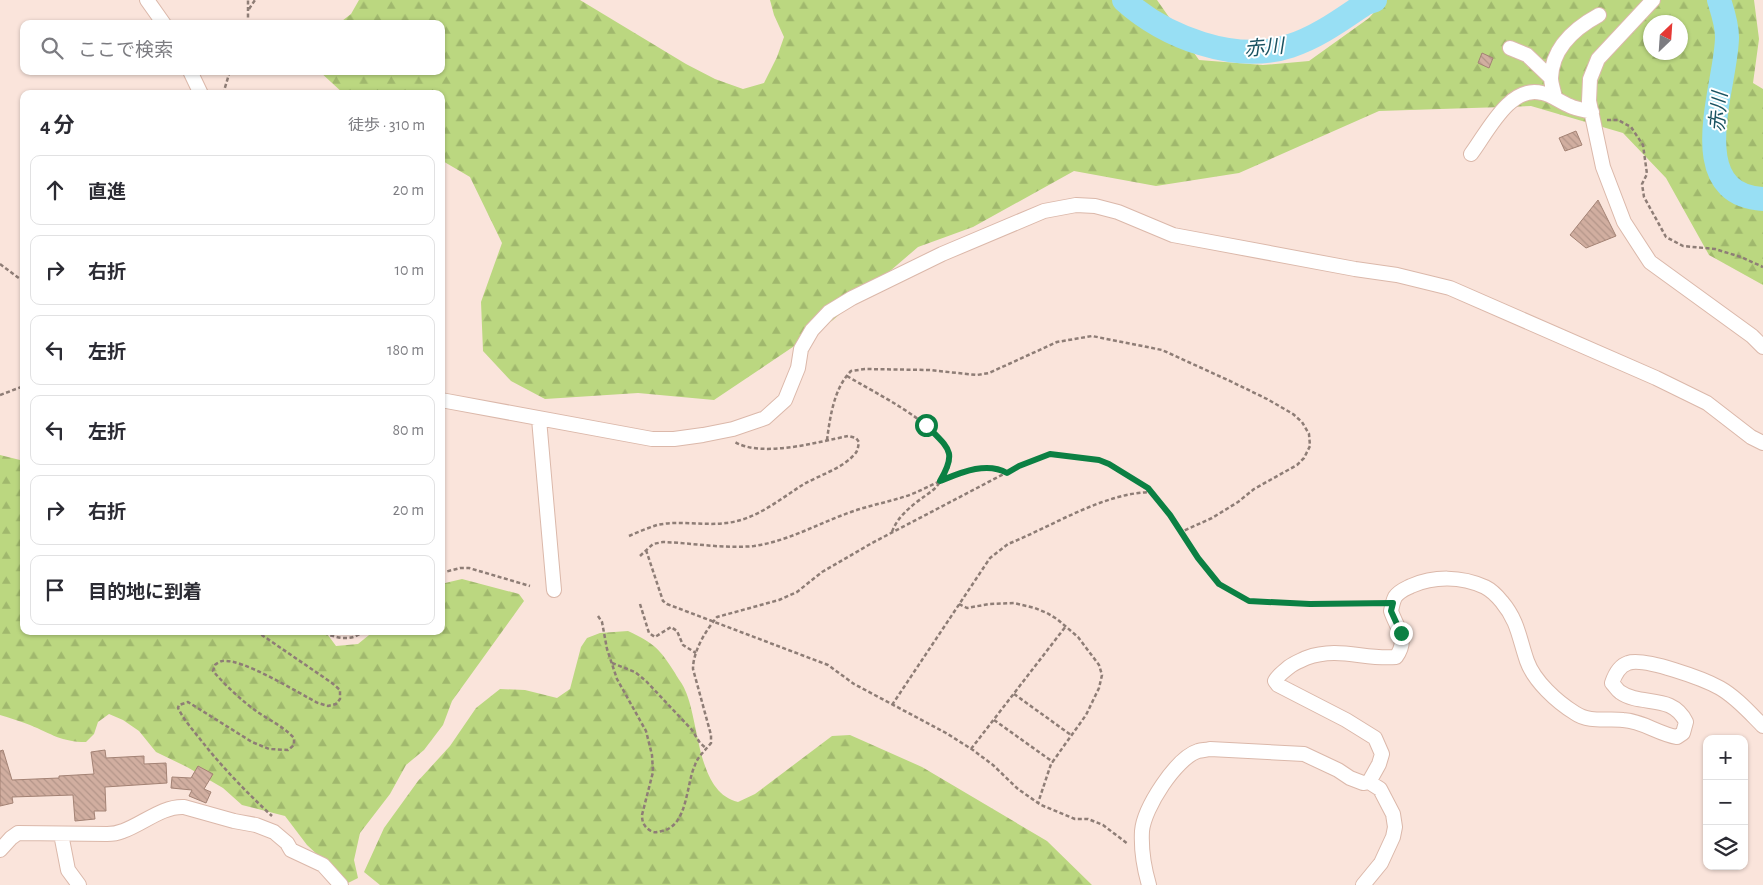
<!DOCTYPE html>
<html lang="ja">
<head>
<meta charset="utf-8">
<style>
	:root { --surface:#fff; --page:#f7f7f7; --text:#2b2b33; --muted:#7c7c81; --line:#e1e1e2 }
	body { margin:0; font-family:"Alegreya Sans","Noto Sans JP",sans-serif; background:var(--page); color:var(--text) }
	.controls { position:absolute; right:15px; bottom:15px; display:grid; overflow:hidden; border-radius:10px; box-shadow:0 1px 4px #0004 }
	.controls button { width:45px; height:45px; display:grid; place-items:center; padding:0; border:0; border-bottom:1px solid var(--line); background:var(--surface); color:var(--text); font:25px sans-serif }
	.compass { position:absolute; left:1643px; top:15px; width:45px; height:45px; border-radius:50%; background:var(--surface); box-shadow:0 1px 4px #0004; rotate:25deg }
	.stop { position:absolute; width:15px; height:15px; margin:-11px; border:4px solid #0b8043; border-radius:50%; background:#fff }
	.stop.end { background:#0b8043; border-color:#fff; box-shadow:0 1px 5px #0008 }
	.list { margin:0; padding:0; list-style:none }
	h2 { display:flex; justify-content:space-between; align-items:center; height:65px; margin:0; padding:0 20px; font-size:21px }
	h2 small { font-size:16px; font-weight:400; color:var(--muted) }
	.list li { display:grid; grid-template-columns:32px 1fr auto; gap:15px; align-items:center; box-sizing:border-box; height:70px; margin:0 10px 10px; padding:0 10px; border:1px solid var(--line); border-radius:10px }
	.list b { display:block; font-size:19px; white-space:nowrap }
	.list em { font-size:16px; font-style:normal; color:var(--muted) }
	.icon { flex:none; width:28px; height:28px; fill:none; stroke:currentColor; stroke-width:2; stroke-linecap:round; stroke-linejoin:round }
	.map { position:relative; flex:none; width:1763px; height:885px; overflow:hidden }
	.search { position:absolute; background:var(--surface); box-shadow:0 1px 4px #0004; left:20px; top:20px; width:425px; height:55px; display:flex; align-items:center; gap:12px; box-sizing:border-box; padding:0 18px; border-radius:10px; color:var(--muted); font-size:19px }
	.panel { position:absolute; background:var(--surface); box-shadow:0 1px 4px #0004; left:20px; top:90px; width:425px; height:545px; border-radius:10px }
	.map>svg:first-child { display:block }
	.forest { fill:url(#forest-firs); fill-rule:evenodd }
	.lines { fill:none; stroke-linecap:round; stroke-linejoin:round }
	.river { stroke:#98dff4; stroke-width:24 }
	.building { fill:url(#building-back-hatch); stroke:#a38274 }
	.minor-casing { stroke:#dbb8aa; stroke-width:16 }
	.path { stroke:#8e7d76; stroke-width:2.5; stroke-dasharray:4 2.5; stroke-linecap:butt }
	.minor { stroke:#fff; stroke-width:14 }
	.route { stroke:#0b8043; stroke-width:6 }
	.labels { text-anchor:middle; stroke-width:4; stroke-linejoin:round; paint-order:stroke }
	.water-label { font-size:20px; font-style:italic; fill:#1a5362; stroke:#fff }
</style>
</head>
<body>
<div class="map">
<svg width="1763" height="885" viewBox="0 0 1763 885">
	<defs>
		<pattern id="forest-firs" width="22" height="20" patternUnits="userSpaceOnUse" patternTransform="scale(1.25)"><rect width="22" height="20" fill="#bbd780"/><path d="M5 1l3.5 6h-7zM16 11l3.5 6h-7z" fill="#a0b86d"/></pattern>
		<pattern id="building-back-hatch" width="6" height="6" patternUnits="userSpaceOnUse" patternTransform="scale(1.25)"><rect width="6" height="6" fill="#d1aea0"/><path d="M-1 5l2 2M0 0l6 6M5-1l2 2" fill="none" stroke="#b39589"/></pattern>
	</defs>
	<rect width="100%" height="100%" fill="#fae4db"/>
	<path class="forest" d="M359,0H580L686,64L715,79L743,89L764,83L777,57L784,37L774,15L770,0H1157L1199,60L1263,65L1309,61L1369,18L1385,0H1754L1759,39L1753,83L1763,89V285L1709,255L1666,178L1623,133L1531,106L1379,111L1239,173L1156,186L1074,171L973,227L918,247L833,320L714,400L638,393L545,399L511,381L483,351L481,302L502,243L470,177L441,160V94H344L319,71H441V24H338L351,14ZM1650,22H1680V52H1650Z
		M0,455L24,461V631H325L336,646L358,644L374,631H441V584L462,579L519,594L524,601L452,701L443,725L424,750L406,765L390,794L360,833L354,860L358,878L348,883L307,845L285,816L242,805L223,788L187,767L156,752L139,731L123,720L109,714L98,722L94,734L86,742C61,742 52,734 30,725C20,721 10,718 0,715Z
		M628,631C655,644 659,648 675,673C678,679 683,684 685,690C700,722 696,792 738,802L755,794L832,736L850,735L922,767L1047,841L1092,885H380L364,872L384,828L418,781L450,746L476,708L500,689L525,690L557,698L570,689L581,647L587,638L600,633Z"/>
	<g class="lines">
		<path class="river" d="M1124,0C1165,37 1235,64 1290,46C1318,37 1342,19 1366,3L1375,0
			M1719,0C1723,13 1727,24 1727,37C1727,84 1681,194 1763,199"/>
	</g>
	<path class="building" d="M1482,53L1493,58L1489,68L1478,63Z
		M1576,131L1582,145L1565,151L1559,138Z
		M1598,200L1616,236L1586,248L1570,235Z
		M3,750L12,780L59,778V776L94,774L91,752L105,750L106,758L144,756V764L166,763L167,783L105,787L106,811H94L95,819L75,821L73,795L12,797L13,803L0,806V751Z
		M198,766L213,774L204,789L211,792L206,803L189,796L192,790L171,788L172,777L191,778Z"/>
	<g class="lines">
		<defs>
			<path id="minor" d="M147,0L164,24
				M1653,0L1598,59L1590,79L1589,101L1603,167L1624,222L1650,262L1752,336L1763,347
				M1510,48L1527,55L1551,78
				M190,71L201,94
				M1555,98C1554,91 1551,84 1551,78C1552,47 1575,28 1599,15
				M1471,154C1487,133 1510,84 1542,93C1552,95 1560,102 1570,106C1576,109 1584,110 1592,112
				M441,400L652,439H674L703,435L733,429L765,418L785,400L798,368L801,349L812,330L829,312L852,298L942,254L1044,211L1076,205L1095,206L1118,212L1173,235L1355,269L1397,275L1450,288L1656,378L1707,403L1751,437L1763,443
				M539,419L554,590
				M1369,782L1379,764L1382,754L1375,738L1346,720L1278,685L1275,681C1278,675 1283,672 1289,667C1294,663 1300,661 1306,658C1339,646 1364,660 1396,657C1409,639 1397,629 1391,611C1392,606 1393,601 1395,597C1399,591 1405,589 1411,586C1434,576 1461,576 1485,587C1491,590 1498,597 1502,602C1518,621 1519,638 1527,661C1534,681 1557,702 1575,713C1589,723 1608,718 1623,720C1643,721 1658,734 1677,737L1683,733L1686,722C1672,693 1641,707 1620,692C1617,690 1615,686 1612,683C1615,674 1619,666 1628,663C1644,657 1704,679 1720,688C1736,697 1750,713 1763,726
				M61,834L68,870L79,885
				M0,850L11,838L18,833L107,834C112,834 118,833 123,831C143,824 162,806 184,807L234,821L256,825L274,832L287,843L291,850L323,865L341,885
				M1149,885C1144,868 1141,849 1142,831C1144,808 1176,758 1198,751C1202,750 1206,750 1210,749L1304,754L1338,770L1350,778L1363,783L1369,782L1380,789L1393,814L1395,827L1393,837L1381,863L1363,885"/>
		</defs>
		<use href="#minor" class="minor-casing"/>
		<path class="path" d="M249,9L255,0
			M248,24V0
			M223,94L230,71
			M1607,120H1618L1631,127L1643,145L1647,174L1642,184L1644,197L1666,237L1683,246L1715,249L1741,257L1763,267
			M0,264L24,282
			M847,376C873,392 942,425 950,455C952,465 943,479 937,486C934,490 929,493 925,496C912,505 897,517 892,532
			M0,395L24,386
			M827,440C830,417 834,388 851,371L865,369L929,370L977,375L989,373L1057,342L1092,336L1162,350L1230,381L1267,399L1293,414L1302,422L1309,434L1310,446L1304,458L1297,465L1254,489L1238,502L1212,518L1181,532
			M629,536C638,532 648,528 657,525C680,520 704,526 726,523C756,520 780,499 804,484C820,475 841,469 854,455C858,451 858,447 859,442L856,438L848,436C818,442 762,458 735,442
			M646,550L663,601L667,604L828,665L854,684L946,733L973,750L993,765L1018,789L1041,805L1075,819H1088L1103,825L1128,844
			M640,556L653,544L663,542C693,543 724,549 754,546C789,541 819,523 851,512C873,504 896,501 917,492C942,481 979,457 1007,473
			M441,573L460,568H469L530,586
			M640,604L649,633L655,637L671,627L677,631L683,645L696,653
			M959,604L967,608L989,604L1014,603L1035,608L1047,613L1057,619L1078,637L1099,665L1102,675L1099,688L1086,715L1051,764L1038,803
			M598,616L602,622L607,649L617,679L646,731L652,755L653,772L642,815C642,822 644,827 651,831C655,833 657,832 662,831C688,826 686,784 695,765C698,756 705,751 711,743V735L693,669C693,651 706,630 717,617L779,600L797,592L822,572L872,543L1019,466L1050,454L1099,460L1109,464L1148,487L1170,515L1198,558L1219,583L1249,601L1275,603H1379
			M256,631L332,683L340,690V699L336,704L328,706L318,703C298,693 243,658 222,661C221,661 216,664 215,665L213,671C226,686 243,702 259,713C271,721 284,727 294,738V745L288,750L269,749L252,742L188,702L179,705L178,708C184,720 192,729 200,739C222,767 246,792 272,816
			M318,631C332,636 351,644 363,631
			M612,663L635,672L646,681L692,730L700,743L707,749
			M1014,694L1071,735
			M892,705L990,558L1008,544C1053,526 1103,493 1151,492
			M994,720L1053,762
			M971,749L1066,626"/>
		<use href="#minor" class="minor"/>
	</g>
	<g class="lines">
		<path class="route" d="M926,425C948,448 958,451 940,481C960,473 986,461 1007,473L1019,466L1050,454L1099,460L1109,464L1148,488L1170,515L1198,558L1219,584L1249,601L1310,604L1393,603L1391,611L1401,633"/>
	</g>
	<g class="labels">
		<g class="water-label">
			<text transform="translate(1264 47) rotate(-5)" y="7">赤川</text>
			<text transform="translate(1718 112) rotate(-85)" y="7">赤川</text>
		</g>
	</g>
</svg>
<div class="controls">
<button>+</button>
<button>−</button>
<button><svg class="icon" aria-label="layers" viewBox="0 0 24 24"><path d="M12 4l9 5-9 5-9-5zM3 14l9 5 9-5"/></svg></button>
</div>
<svg class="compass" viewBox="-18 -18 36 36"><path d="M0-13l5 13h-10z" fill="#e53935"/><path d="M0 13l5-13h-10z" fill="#7c7c81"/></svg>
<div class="stop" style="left:926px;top:425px"></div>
<div class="stop end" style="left:1401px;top:633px"></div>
<div class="search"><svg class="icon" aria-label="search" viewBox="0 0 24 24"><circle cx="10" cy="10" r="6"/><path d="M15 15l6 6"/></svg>ここで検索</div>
<section class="panel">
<h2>4 分<small>徒歩 · 310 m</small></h2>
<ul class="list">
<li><svg class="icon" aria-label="ahead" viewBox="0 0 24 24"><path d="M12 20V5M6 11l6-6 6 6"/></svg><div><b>直進</b></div><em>20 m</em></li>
<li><svg class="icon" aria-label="right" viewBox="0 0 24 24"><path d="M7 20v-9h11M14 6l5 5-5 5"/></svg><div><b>右折</b></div><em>10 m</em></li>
<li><svg class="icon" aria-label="left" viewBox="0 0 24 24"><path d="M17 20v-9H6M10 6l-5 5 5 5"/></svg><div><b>左折</b></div><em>180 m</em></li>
<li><svg class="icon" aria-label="left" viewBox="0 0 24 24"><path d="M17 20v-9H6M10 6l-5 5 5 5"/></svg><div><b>左折</b></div><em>80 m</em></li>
<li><svg class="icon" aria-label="right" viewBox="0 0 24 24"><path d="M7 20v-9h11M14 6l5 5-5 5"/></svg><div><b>右折</b></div><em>20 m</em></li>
<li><svg class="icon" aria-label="arrive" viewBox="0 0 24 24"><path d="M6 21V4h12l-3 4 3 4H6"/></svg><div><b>目的地に到着</b></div></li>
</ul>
</section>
</div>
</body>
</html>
